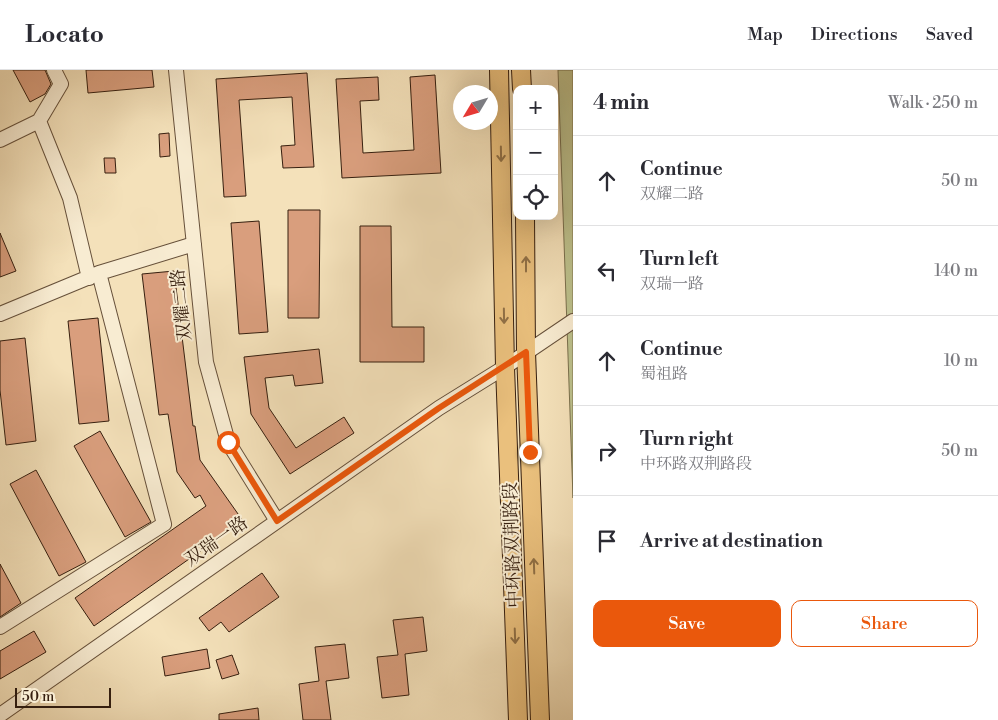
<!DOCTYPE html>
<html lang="en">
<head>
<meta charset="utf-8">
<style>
	:root { --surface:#fff; --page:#f2f2f3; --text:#2b2b33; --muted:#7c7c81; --line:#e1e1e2; --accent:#ea580c }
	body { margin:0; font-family:"Libre Bodoni","Noto Serif SC",serif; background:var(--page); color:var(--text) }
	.controls { position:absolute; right:15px; top:15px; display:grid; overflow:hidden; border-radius:10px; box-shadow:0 5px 20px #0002 }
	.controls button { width:45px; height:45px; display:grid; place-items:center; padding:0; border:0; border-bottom:1px solid var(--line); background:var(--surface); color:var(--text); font:25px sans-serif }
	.compass { position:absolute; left:453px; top:15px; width:45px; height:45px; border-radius:50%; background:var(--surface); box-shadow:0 5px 20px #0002; rotate:232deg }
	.scale { position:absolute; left:15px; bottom:12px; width:96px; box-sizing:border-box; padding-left:5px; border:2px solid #361f0f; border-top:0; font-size:14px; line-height:18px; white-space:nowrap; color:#361f0f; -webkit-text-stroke:4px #f8ecd2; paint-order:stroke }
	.stop { position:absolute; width:15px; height:15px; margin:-11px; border:4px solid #ea580c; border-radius:50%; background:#fff }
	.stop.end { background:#ea580c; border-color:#fff; box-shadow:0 1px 5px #0008 }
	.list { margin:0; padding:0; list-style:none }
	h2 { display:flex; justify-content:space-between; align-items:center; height:65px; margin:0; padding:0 20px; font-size:21px }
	h2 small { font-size:16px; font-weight:400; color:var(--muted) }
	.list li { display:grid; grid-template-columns:32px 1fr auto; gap:15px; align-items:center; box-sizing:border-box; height:90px; padding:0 20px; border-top:1px solid var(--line) }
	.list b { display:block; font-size:19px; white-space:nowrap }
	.list p { margin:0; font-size:16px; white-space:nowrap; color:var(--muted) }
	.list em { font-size:16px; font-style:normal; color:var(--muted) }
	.actions { display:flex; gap:10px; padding:15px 20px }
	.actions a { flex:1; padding:11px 0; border:1px solid var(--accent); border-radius:10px; text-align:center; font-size:18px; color:var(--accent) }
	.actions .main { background:var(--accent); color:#fff }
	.icon { flex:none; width:28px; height:28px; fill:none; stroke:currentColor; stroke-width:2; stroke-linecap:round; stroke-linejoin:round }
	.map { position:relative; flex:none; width:573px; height:650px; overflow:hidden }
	header { display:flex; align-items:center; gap:30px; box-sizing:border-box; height:70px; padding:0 25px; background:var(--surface); border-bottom:1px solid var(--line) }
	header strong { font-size:24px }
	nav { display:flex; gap:28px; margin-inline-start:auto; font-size:18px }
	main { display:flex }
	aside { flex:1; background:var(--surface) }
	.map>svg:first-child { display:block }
	.green { fill:#bdc28e; stroke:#7a704e }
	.building { fill:#d99e7d; stroke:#361f0f }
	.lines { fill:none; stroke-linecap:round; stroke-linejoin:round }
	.minor-casing { stroke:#66503a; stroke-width:16 }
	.major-casing { stroke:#361f0f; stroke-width:20 }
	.minor { stroke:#f8ecd2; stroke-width:14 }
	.major { stroke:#eac07d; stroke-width:18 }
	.oneway { stroke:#907046 }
	.route { stroke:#ea580c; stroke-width:6 }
	.labels { text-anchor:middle; stroke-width:4; stroke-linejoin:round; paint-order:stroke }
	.street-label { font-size:18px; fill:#361f0f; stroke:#f8ecd2 }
</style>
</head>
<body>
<header>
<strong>Locato</strong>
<nav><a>Map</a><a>Directions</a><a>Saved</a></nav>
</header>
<main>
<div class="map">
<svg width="573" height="650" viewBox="0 0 573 650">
	<rect width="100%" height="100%" fill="#f4e1ba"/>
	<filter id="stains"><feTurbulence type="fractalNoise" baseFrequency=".004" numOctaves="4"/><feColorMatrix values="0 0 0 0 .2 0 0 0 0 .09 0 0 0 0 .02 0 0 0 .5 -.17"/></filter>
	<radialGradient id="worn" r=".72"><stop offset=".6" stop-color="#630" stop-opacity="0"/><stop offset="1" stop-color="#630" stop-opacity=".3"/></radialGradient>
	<path class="green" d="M558,0H573V428Z"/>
	<path class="building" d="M13,0H45L51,14L45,24L30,32Z
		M86,0H152L154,17L88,23Z
		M307,3L314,97L283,98L281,76L295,75L292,27L239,30L246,126L224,127L216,9Z
		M435,5L441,103L342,108L336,9L378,7L379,30L360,31L363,83L414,80L410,7Z
		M169,63L170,86L160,87L159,64Z
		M104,88H115L116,103H105Z
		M288,140H320L319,248H288Z
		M259,151L268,262L239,264L231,153Z
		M360,156H391L392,257H424V292H360Z
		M0,163L16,201L0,207Z
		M174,201L193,356H195L200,390L243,451L94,556L75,528L206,436L200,425L195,428L177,402L168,344L159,345L142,204Z
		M98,248L109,351L79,354L68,251Z
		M25,268L36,371L6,375L0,320V271Z
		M319,279L323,313L295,316L293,305L265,308L269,338L296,378L344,347L354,363L290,404L251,344L244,287Z
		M100,361L151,452L125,467L74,376Z
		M36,400L86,492L59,506L10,414Z
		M0,494L21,533L0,547Z
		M262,503L279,527L229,562L221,552L209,561L199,548Z
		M423,547L427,581L405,584L409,625L382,628L377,587L398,585L393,550Z
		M34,561L46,582L0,609V581Z
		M345,574L349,608L326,611L331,650H303L299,614L319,611L315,577Z
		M207,579L210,598L165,606L162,587Z
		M232,585L239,604L222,609L216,590Z
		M258,638L259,650H219V644Z"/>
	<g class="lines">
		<defs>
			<path id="minor" d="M176,0L206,292L228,372L277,451
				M39,51L70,128L89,208
				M0,70L39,51L61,14L54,0
				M0,244L99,203L194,174
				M0,557L164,454L99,203
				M0,645L439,338L505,297L573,251"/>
			<path id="major" d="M499,0L505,297L518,650
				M521,0L522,19
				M525,146L526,282L540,650"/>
		</defs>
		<use href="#minor" class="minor-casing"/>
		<use href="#major" class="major-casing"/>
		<use href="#minor" class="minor"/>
		<use href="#major" class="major"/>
	</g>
	<defs><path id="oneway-shaft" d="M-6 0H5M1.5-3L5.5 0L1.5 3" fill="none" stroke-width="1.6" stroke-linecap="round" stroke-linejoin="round" transform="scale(1.25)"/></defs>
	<g class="oneway">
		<use href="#oneway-shaft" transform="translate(501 84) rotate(89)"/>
		<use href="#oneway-shaft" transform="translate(526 194) rotate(-90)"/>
		<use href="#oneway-shaft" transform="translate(504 246) rotate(89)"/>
		<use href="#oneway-shaft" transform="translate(534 496) rotate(-92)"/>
		<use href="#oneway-shaft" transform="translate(515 566) rotate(88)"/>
	</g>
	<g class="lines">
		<path class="route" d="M228,372L277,451L439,338L526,282L530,382"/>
	</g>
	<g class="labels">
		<g class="street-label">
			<text transform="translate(181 235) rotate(-96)" y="6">双耀二路</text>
			<text transform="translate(216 471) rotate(-35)" y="6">双瑞一路</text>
			<text transform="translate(512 475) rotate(-92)" y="6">中环路双荆路段</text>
		</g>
	</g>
	<rect width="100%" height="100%" filter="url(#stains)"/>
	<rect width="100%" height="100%" fill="url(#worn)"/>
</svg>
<div class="controls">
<button>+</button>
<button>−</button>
<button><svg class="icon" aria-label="locate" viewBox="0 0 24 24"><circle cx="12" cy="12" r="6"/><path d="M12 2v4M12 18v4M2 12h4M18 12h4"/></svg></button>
</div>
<svg class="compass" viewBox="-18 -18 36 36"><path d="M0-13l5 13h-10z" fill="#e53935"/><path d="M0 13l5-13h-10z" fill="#7c7c81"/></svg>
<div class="scale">50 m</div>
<div class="stop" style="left:228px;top:372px"></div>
<div class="stop end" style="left:530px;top:382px"></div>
</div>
<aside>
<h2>4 min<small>Walk · 250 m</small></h2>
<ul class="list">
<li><svg class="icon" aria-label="ahead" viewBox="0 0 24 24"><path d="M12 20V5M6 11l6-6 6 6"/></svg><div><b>Continue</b><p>双耀二路</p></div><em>50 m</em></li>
<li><svg class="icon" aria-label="left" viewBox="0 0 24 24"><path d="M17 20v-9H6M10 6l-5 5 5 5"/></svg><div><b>Turn left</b><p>双瑞一路</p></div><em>140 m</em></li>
<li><svg class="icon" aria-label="ahead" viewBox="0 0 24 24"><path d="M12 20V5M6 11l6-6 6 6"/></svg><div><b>Continue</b><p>蜀祖路</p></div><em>10 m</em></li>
<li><svg class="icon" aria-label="right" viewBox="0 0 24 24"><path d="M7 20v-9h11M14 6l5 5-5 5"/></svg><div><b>Turn right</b><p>中环路双荆路段</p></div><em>50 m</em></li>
<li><svg class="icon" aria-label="arrive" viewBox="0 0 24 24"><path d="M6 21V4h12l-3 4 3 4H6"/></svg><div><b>Arrive at destination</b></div></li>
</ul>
<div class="actions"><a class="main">Save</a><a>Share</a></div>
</aside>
</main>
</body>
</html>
